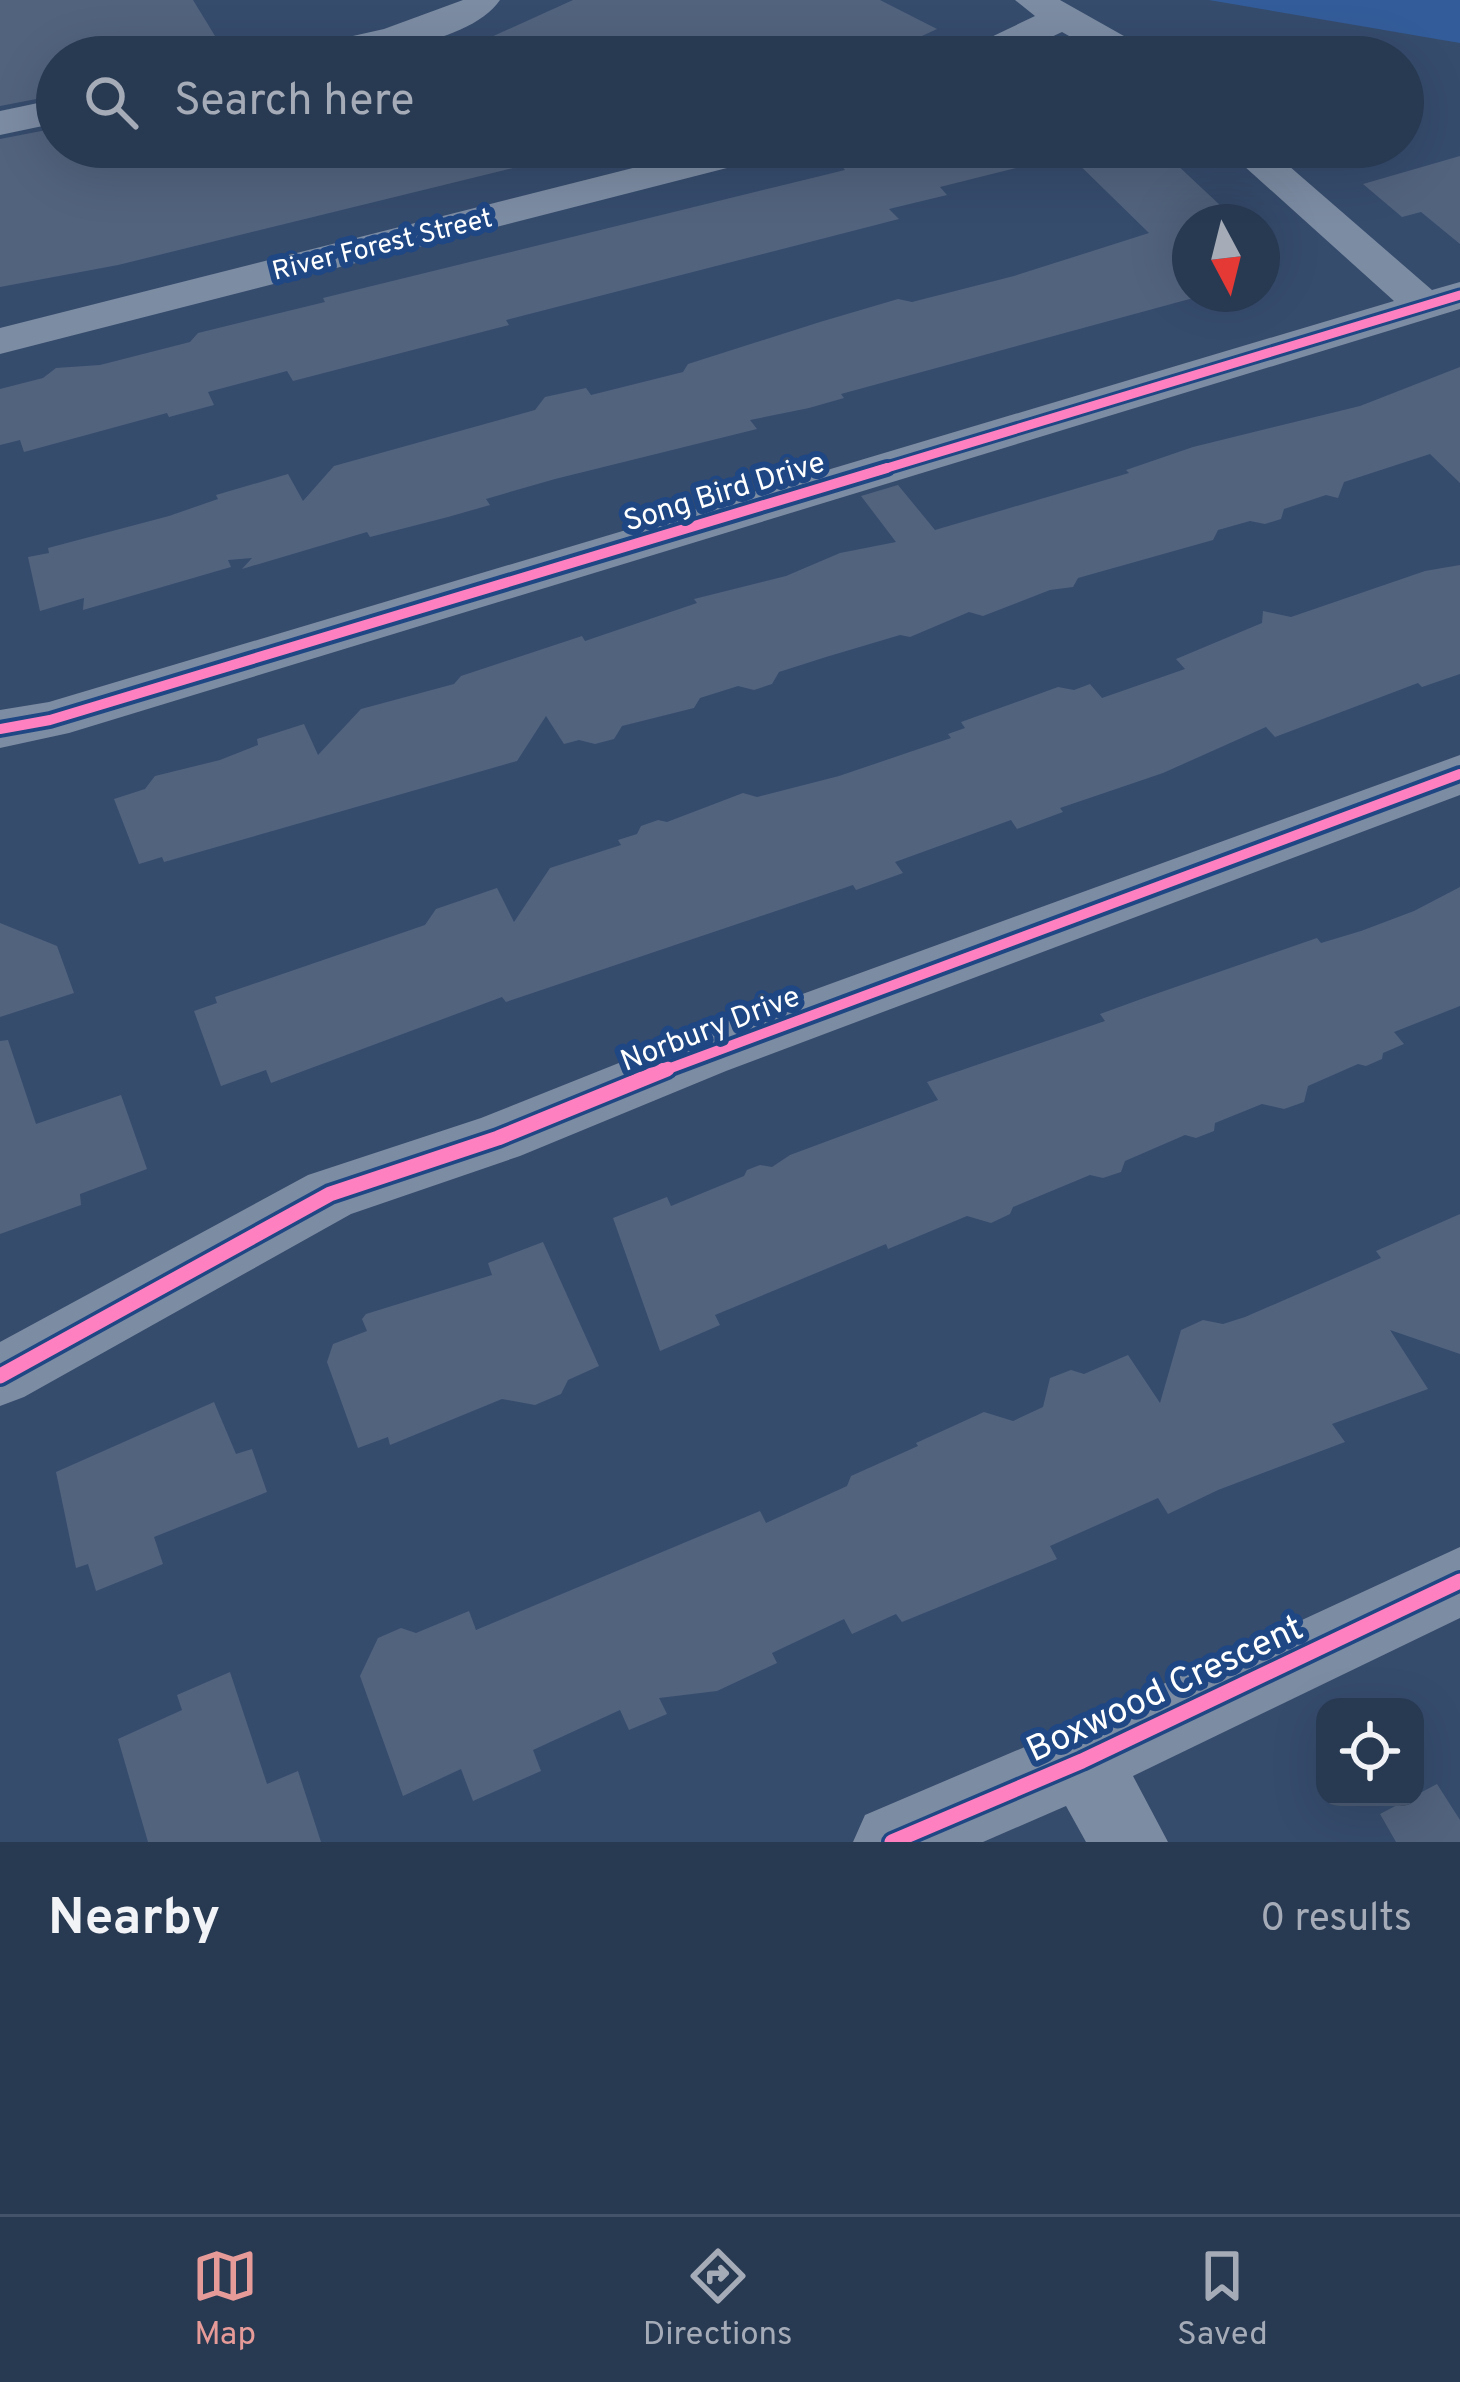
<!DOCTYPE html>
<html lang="en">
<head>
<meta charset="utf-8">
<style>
	:root { --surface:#283952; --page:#34445c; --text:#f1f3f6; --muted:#a5acb8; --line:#445369; --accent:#e69b98 }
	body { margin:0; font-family:Overpass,sans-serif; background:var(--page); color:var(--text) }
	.controls { position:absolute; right:36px; bottom:36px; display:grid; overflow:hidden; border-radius:24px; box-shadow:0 12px 48px #0002 }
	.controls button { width:108px; height:108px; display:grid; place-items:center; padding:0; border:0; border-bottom:3px solid var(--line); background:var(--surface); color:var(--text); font:60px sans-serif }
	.compass { position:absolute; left:1172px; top:204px; width:108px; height:108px; border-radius:50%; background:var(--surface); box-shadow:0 12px 48px #0002; rotate:173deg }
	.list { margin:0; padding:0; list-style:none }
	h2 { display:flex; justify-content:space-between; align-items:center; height:156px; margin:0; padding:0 48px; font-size:51px }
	h2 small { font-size:39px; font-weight:400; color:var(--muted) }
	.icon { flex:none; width:66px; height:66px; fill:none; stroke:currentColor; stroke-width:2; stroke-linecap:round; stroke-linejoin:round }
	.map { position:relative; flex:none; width:1460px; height:1842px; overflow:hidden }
	.search { position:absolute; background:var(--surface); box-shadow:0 12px 48px #0002; left:36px; right:36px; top:36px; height:132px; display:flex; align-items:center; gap:30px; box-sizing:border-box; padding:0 42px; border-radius:66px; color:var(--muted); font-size:45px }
	.sheet { height:372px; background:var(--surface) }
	nav { display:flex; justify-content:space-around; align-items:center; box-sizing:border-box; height:168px; border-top:3px solid var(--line); background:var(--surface); font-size:33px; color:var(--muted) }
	nav a { display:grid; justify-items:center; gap:6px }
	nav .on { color:var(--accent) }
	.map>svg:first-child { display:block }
	.green { fill:#335d9a }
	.building { fill:#52637e }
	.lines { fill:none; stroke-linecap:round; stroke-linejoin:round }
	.minor { fill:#7c8ca3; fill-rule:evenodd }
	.cycleway-far2-casing { stroke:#1f4784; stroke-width:15 }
	.cycleway-far1-casing { stroke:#1f4784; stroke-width:18 }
	.cycleway-casing { stroke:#1f4784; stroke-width:22 }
	.cycleway-far2 { stroke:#ff80c0; stroke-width:9 }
	.cycleway-far1 { stroke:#ff80c0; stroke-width:10 }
	.cycleway { stroke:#ff80c0; stroke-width:15 }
	.labels { text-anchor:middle; stroke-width:12; stroke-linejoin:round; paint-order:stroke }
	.far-street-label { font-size:27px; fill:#fff; stroke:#1f4784 }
	.street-label { font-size:30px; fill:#fff; stroke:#1f4784 }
	.near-street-label { font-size:36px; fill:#fff; stroke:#1f4784 }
</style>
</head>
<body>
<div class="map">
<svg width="1460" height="1842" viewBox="0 0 1460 1842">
	<rect width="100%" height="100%" fill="#364c6d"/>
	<path class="green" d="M1209,0H1460V43Z"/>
	<path class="building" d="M0,0H193L223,49L184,57H57V95L0,106Z
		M573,0H880L937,29L877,57H447Z
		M57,128V147H218L223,159L249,147H527L529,164L118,265L0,287V139Z
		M911,147H1038L1040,162L940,187L947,195L889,209L899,219L506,320L509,325L293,381L287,371L208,392L214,405L169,417L167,413L24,452L20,440L0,445V389L43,378L56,368L100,365L190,342L198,333L325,302L323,298L845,170L841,165Z
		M1061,147H1158L1238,222H1190V294H1208L841,394L844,398L809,408L750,420L757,429L555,479L486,499L490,505L448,517L370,537L367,532L242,569L252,558L228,560L231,567L83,610L84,598L40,611L28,557L49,553L48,548L169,516L218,499L216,495L288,474L303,501L334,466L535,410L545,397L586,388L591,395L683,372L688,364L820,322L898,299L912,302L1014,276L1149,233Z
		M1460,156V244L1421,212L1402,217L1363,184Z
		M1460,367V483L1430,454L1344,482L1338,498L1326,495L1284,509L1281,519L1265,524L1250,521L1218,530L1213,540L1078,578L1073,587L1050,590L983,616L969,612L910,637L900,635L826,657L779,672L772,684L754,690L738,686L700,698L694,708L622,726L614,739L595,744L579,740L564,744L546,716L517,761L164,862L162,857L139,864L114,799L145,789L155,776L220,760L258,745L257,739L304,724L318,755L361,709L454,684L461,676L582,636L585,641L697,603L694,599L786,576L840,553L896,542L861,496L898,485L935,530L1129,473L1126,470L1193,447L1360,406Z
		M1460,565V674L1422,687L1418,683L1275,737L1266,727L1163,773L1060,808L1063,812L1017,829L1011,820L895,862L903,873L856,890L853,885L506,1002L502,997L271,1083L266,1070L221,1086L194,1011L217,1003L215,997L425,925L436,909L497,888L514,922L550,868L621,845L618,840L637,834L641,826L658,820L667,822L743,793L757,797L839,776L951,738L948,734L965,728L961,722L1058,687L1074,690L1090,684L1102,698L1185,669L1176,659L1262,623L1263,611L1291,617L1425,571Z
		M1460,887V1006L1394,1032L1404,1044L1383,1053L1382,1059L1366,1066L1358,1064L1308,1086L1304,1102L1284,1109L1262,1104L1215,1123L1214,1131L1196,1138L1185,1135L1125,1161L1121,1172L1103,1178L1090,1175L1013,1207L1010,1214L991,1223L967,1216L888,1249L886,1244L715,1315L720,1325L660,1351L613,1218L667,1197L671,1206L744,1176L747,1170L760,1165L772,1167L790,1155L938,1100L927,1082L1105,1021L1100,1014L1144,998L1317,938L1321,943L1361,931L1414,911Z
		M0,923L57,946L74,993L0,1017Z
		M8,1040L36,1124L121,1095L147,1169L80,1194L81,1205L0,1234V1041Z
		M1460,1214V1354L1390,1330L1428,1389L1332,1424L1345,1442L1218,1490L1168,1514L1158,1498L1050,1546L1057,1559L902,1622L896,1614L852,1634L844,1619L772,1653L777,1663L717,1691L659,1698L667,1714L629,1730L620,1710L533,1750L541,1771L473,1801L461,1769L403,1796L360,1676L378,1638L401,1628L416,1633L469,1611L476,1630L760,1511L766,1523L847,1486L851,1476L918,1446L916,1443L984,1412L1013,1421L1043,1407L1050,1378L1071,1370L1084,1374L1128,1355L1160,1403L1181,1330L1203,1320L1223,1324L1245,1317L1381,1258L1376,1251Z
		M543,1242L599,1366L568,1380L561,1394L535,1405L502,1399L390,1445L388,1437L358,1448L327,1362L333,1344L367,1331L362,1319L366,1314L492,1275L488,1263Z
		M214,1402L236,1454L252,1449L267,1492L154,1537L163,1564L96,1591L88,1564L76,1568L56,1472Z
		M230,1672L267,1784L298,1771L321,1842H148L118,1739L182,1710L177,1695Z
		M1437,1784L1460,1820V1842H1396L1380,1814Z"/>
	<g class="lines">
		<path class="minor" d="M463,0H500C466,49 345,57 289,57L295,49L384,29Z
			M1015,0H1060L1147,49L1153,57H1106L1062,32L1009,57H960L966,49L1035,16Z
			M57,99V123L0,135V111Z
			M716,147H784L778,155L0,354V328Z
			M1223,147H1267L1432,290L1460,282V309L69,733L0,748V710L49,702L1394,301Z
			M1460,755V795L726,1071L520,1156L351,1214L24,1397L0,1406V1342L308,1175L481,1118L684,1037Z
			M1460,1547V1618L1133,1776L1168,1842H1086L1066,1806L983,1842H853L865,1815L1055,1734Z"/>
		<defs>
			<path id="cycleway-far2" d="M877,471L1460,295"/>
			<path id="cycleway-far1" d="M0,729L50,720L887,468
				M660,1072L1460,774"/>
			<path id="cycleway" d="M0,1376L330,1194L498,1138L667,1069
				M892,1842L1082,1761L1460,1581"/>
		</defs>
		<use href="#cycleway-far2" class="cycleway-far2-casing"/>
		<use href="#cycleway-far1" class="cycleway-far1-casing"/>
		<use href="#cycleway" class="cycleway-casing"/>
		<use href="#cycleway-far2" class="cycleway-far2"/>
		<use href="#cycleway-far1" class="cycleway-far1"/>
		<use href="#cycleway" class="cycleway"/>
	</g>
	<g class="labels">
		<g class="far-street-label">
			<text transform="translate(382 244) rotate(-14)" y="9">River Forest Street</text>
		</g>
		<g class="street-label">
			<text transform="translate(724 491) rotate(-17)" y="10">Song Bird Drive</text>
			<text transform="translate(710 1028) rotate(-21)" y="10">Norbury Drive</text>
		</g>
		<g class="near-street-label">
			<text transform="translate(1164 1687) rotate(-25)" y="13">Boxwood Crescent</text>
		</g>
	</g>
</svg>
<div class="controls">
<button><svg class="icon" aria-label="locate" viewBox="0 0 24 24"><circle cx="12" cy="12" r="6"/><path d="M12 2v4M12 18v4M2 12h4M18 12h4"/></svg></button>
</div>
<svg class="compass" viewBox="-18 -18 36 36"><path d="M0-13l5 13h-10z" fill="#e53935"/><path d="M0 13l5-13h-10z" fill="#a5acb8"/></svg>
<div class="search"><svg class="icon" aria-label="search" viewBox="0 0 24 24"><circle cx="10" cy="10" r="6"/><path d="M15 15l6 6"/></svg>Search here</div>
</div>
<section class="sheet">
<h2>Nearby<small>0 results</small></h2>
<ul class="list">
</ul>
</section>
<nav>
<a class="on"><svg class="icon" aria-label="map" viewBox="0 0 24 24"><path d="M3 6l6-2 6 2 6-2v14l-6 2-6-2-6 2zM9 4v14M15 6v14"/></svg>Map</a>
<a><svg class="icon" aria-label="directions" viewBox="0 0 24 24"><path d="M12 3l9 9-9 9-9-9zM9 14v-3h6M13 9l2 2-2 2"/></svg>Directions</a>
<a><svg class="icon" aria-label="saved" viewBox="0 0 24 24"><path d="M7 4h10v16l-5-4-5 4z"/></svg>Saved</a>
</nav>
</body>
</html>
